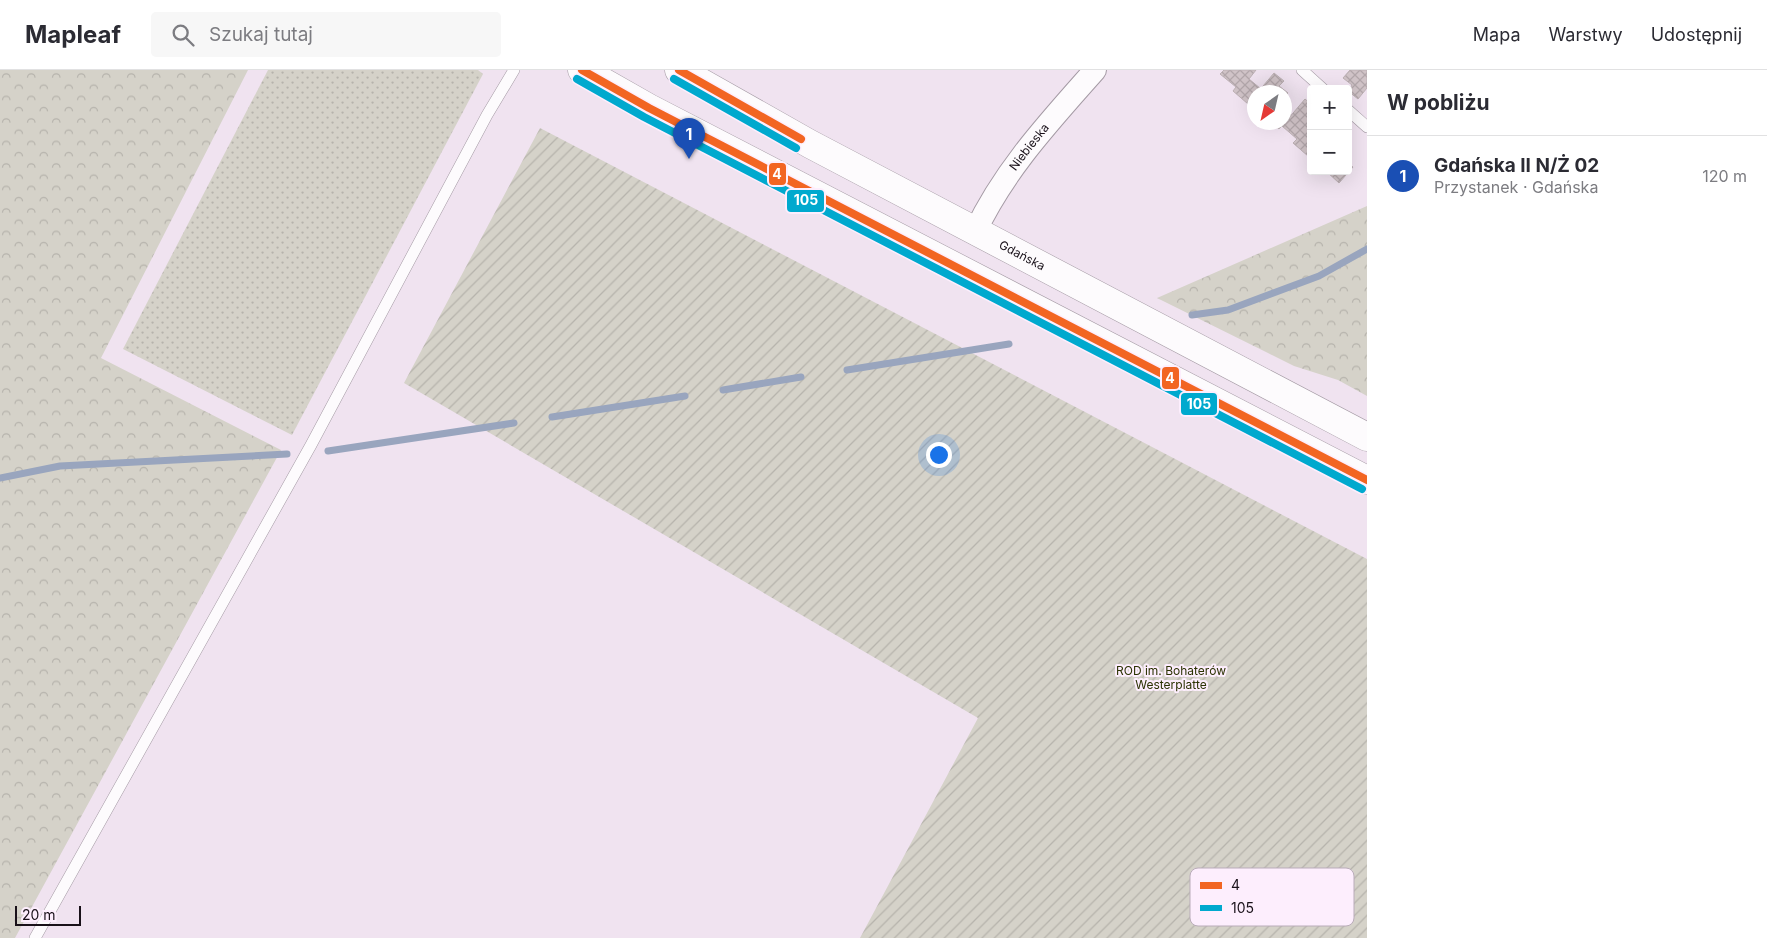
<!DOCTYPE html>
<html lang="pl">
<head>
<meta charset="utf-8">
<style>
	:root { --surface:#fff; --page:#f7f7f7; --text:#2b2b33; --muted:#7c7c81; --line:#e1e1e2; --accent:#7c3aed }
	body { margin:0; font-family:Inter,sans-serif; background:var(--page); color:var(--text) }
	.controls { position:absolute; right:15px; top:15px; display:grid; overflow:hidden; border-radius:5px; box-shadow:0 5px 20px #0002 }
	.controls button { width:45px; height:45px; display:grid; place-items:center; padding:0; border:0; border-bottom:1px solid var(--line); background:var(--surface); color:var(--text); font:25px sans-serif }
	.compass { position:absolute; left:1247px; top:15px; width:45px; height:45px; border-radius:50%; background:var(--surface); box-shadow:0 5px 20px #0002; rotate:214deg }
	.scale { position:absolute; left:15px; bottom:12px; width:66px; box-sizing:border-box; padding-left:5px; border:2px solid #191119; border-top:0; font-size:14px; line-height:18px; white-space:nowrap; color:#191119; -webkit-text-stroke:4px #fdeefd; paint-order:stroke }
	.you { position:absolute; left:938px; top:384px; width:18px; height:18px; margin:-12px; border:4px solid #fff; border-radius:50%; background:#1a73e8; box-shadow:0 0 0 8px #1a73e833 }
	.badge { display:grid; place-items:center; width:32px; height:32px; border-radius:50%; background:var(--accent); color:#fff; font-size:16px; font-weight:700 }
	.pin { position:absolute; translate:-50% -41px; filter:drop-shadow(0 1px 2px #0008) }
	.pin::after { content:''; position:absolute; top:26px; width:18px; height:15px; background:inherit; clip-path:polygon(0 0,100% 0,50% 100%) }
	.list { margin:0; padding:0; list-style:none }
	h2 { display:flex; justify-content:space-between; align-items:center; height:65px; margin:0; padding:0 20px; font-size:21px }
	h2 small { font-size:16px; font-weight:400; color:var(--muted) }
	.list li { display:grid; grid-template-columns:32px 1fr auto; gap:15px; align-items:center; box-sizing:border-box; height:80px; padding:0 20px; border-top:1px solid var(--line) }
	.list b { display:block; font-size:19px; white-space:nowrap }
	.list p { margin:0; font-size:16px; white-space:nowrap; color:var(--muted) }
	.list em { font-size:16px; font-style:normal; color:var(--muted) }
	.icon { flex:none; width:28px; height:28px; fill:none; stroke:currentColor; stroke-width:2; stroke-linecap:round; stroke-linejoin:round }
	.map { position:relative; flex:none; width:1367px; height:868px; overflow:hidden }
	header { display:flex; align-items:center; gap:30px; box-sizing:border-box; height:70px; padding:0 25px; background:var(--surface); border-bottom:1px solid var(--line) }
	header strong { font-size:24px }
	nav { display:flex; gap:28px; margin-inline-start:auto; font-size:18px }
	.search { width:350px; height:45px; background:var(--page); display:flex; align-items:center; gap:12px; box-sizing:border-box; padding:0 18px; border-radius:5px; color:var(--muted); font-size:19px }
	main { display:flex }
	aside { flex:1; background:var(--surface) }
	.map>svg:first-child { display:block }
	.grass { fill:url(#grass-dots) }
	.forest { fill:url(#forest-crowns) }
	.garden { fill:url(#garden-furrows) }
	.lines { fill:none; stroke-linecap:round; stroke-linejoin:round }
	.stream { stroke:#99a5be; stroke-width:7 }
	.building { fill:url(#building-cross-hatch); stroke:#bcb0b4 }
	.service-casing { stroke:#a49aa4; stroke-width:12 }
	.minor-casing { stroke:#a49aa4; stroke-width:24 }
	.secondary-casing { stroke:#a49aa4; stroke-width:29 }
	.service { stroke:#fdfbfd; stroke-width:11 }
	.minor { stroke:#fdfbfd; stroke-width:22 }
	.secondary { stroke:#fdfbfd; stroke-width:28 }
	.bus-1-casing { stroke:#fdeefd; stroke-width:11 }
	.bus-2-casing { stroke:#fdeefd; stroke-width:11 }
	.bus-1 { stroke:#f26522; stroke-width:8 }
	.bus-2 { stroke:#00a9ce; stroke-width:8 }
	.labels { text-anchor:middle; stroke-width:4; stroke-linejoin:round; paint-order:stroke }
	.street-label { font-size:12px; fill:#191119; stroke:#fdeefd }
	.park-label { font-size:12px; fill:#2b3202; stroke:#fdeefd }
	.key { fill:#fdeefd; stroke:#b9acb9; stroke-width:1 }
	.key-label { font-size:14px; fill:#191119 }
	.line-badge { stroke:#fdeefd; stroke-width:2 }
	.badge-label { font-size:14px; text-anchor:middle; font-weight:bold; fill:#fff }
</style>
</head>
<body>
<header>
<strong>Mapleaf</strong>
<div class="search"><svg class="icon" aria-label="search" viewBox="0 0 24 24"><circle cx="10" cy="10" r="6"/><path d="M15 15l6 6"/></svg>Szukaj tutaj</div>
<nav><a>Mapa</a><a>Warstwy</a><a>Udostępnij</a></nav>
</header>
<main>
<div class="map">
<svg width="1367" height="868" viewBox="0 0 1367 868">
	<defs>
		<pattern id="grass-dots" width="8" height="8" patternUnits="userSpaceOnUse" patternTransform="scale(1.25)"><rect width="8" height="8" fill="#d5d2c9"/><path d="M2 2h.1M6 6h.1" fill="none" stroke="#b6b3ac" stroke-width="1.8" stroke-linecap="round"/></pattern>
		<pattern id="forest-crowns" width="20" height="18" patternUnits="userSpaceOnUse" patternTransform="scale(1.25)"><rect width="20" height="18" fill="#d5d2c9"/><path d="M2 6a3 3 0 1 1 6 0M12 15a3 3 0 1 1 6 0" fill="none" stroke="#b6b3ac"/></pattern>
		<pattern id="garden-furrows" width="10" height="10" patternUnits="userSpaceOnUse" patternTransform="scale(1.25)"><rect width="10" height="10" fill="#d5d2c9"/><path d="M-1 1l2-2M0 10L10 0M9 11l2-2" fill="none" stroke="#b6b3ac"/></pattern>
		<pattern id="building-cross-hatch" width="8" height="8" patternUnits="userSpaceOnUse" patternTransform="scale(1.25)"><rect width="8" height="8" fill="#d0c3c7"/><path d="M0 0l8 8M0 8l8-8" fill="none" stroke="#b2a6aa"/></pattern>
	</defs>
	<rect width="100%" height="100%" fill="#f0e3f0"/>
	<path class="grass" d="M268,0H478L483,4L292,365L123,279Z"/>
	<path class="forest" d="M0,0H248L101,288L281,380L15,868H0Z
		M1367,136V326L1338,310L1294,296L1157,228Z"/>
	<path class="garden" d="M540,58L1367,489V868H860L978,648L404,313Z"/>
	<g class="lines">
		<path class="stream" d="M1192,245L1228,240L1319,206L1367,179
			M847,300L1009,274
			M723,320L801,307
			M552,347L685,326
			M328,381L514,353
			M0,408L60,396L287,384"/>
	</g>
	<path class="building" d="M1224,0H1256L1249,9L1261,19L1258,22H1254V26L1248,34L1233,21L1236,17L1220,4Z
		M1350,0H1367V18L1358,29L1348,21L1352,15L1343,8Z
		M1274,3L1284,11L1279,16L1288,23L1284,27V22H1258Z
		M1305,29L1311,34V59L1309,60L1311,61V84L1308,86L1293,73L1297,69L1282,56Z
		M1284,39L1291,45L1279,59L1271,52H1284Z
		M1348,94L1353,97L1339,113L1326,101H1348Z"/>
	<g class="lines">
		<defs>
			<path id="service" d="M1302,0L1323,19
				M1348,40L1367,57
				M35,868L311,375L487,45L514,0"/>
			<g id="minor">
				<path id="s1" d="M975,162C1004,100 1050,51 1095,0"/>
			</g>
			<g id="secondary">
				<path d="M582,0L649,38L1367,410"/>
				<path id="s2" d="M679,0L810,74L1367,367"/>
			</g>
		</defs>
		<use href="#service" class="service-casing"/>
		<use href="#minor" class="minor-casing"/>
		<use href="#secondary" class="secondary-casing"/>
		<use href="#service" class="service"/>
		<use href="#minor" class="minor"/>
		<use href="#secondary" class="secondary"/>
		<defs>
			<path id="bus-1" d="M582,0L649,38L1367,410
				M679,0L801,69"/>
			<path id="bus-2" d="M577,9L644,47L1362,419
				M674,9L796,78"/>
		</defs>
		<use href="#bus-1" class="bus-1-casing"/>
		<use href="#bus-2" class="bus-2-casing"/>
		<use href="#bus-1" class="bus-1"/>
		<use href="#bus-2" class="bus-2"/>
	</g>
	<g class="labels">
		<g class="street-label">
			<text dy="4" stroke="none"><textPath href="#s1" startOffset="101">Niebieska</textPath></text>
			<text dy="4" stroke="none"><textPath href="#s2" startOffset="390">Gdańska</textPath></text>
		</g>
		<g class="park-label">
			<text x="1171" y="605">ROD im. Bohaterów<tspan x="1171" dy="14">Westerplatte</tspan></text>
		</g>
	</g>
	<rect x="1190" y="798" width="164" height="58" rx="8" class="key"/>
	<rect x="1200" y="812" width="22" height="7" fill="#f26522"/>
	<rect x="1200" y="835" width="22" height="6" fill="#00a9ce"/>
	<g class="key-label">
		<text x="1231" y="820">4</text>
		<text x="1231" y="843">105</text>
	</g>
	<g class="line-badge">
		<rect x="768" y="92" width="19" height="24" rx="5" fill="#f26522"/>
		<rect x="786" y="119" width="39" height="24" rx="5" fill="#00a9ce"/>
		<rect x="1161" y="296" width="19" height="24" rx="5" fill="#f26522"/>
		<rect x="1180" y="322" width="38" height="24" rx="5" fill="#00a9ce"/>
	</g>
	<g class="badge-label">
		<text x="777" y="109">4</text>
		<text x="806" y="135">105</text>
		<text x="1170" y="313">4</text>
		<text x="1199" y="339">105</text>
	</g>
</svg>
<div class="controls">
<button>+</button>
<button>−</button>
</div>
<svg class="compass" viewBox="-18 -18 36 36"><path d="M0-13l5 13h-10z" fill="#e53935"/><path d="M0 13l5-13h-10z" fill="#7c7c81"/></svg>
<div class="scale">20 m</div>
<div class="you"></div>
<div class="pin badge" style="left:689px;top:89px;background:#1a4fb4">1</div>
</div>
<aside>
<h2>W pobliżu<small></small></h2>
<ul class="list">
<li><span class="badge" style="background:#1a4fb4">1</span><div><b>Gdańska II N/Ż 02</b><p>Przystanek · Gdańska</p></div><em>120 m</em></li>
</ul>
</aside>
</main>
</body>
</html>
